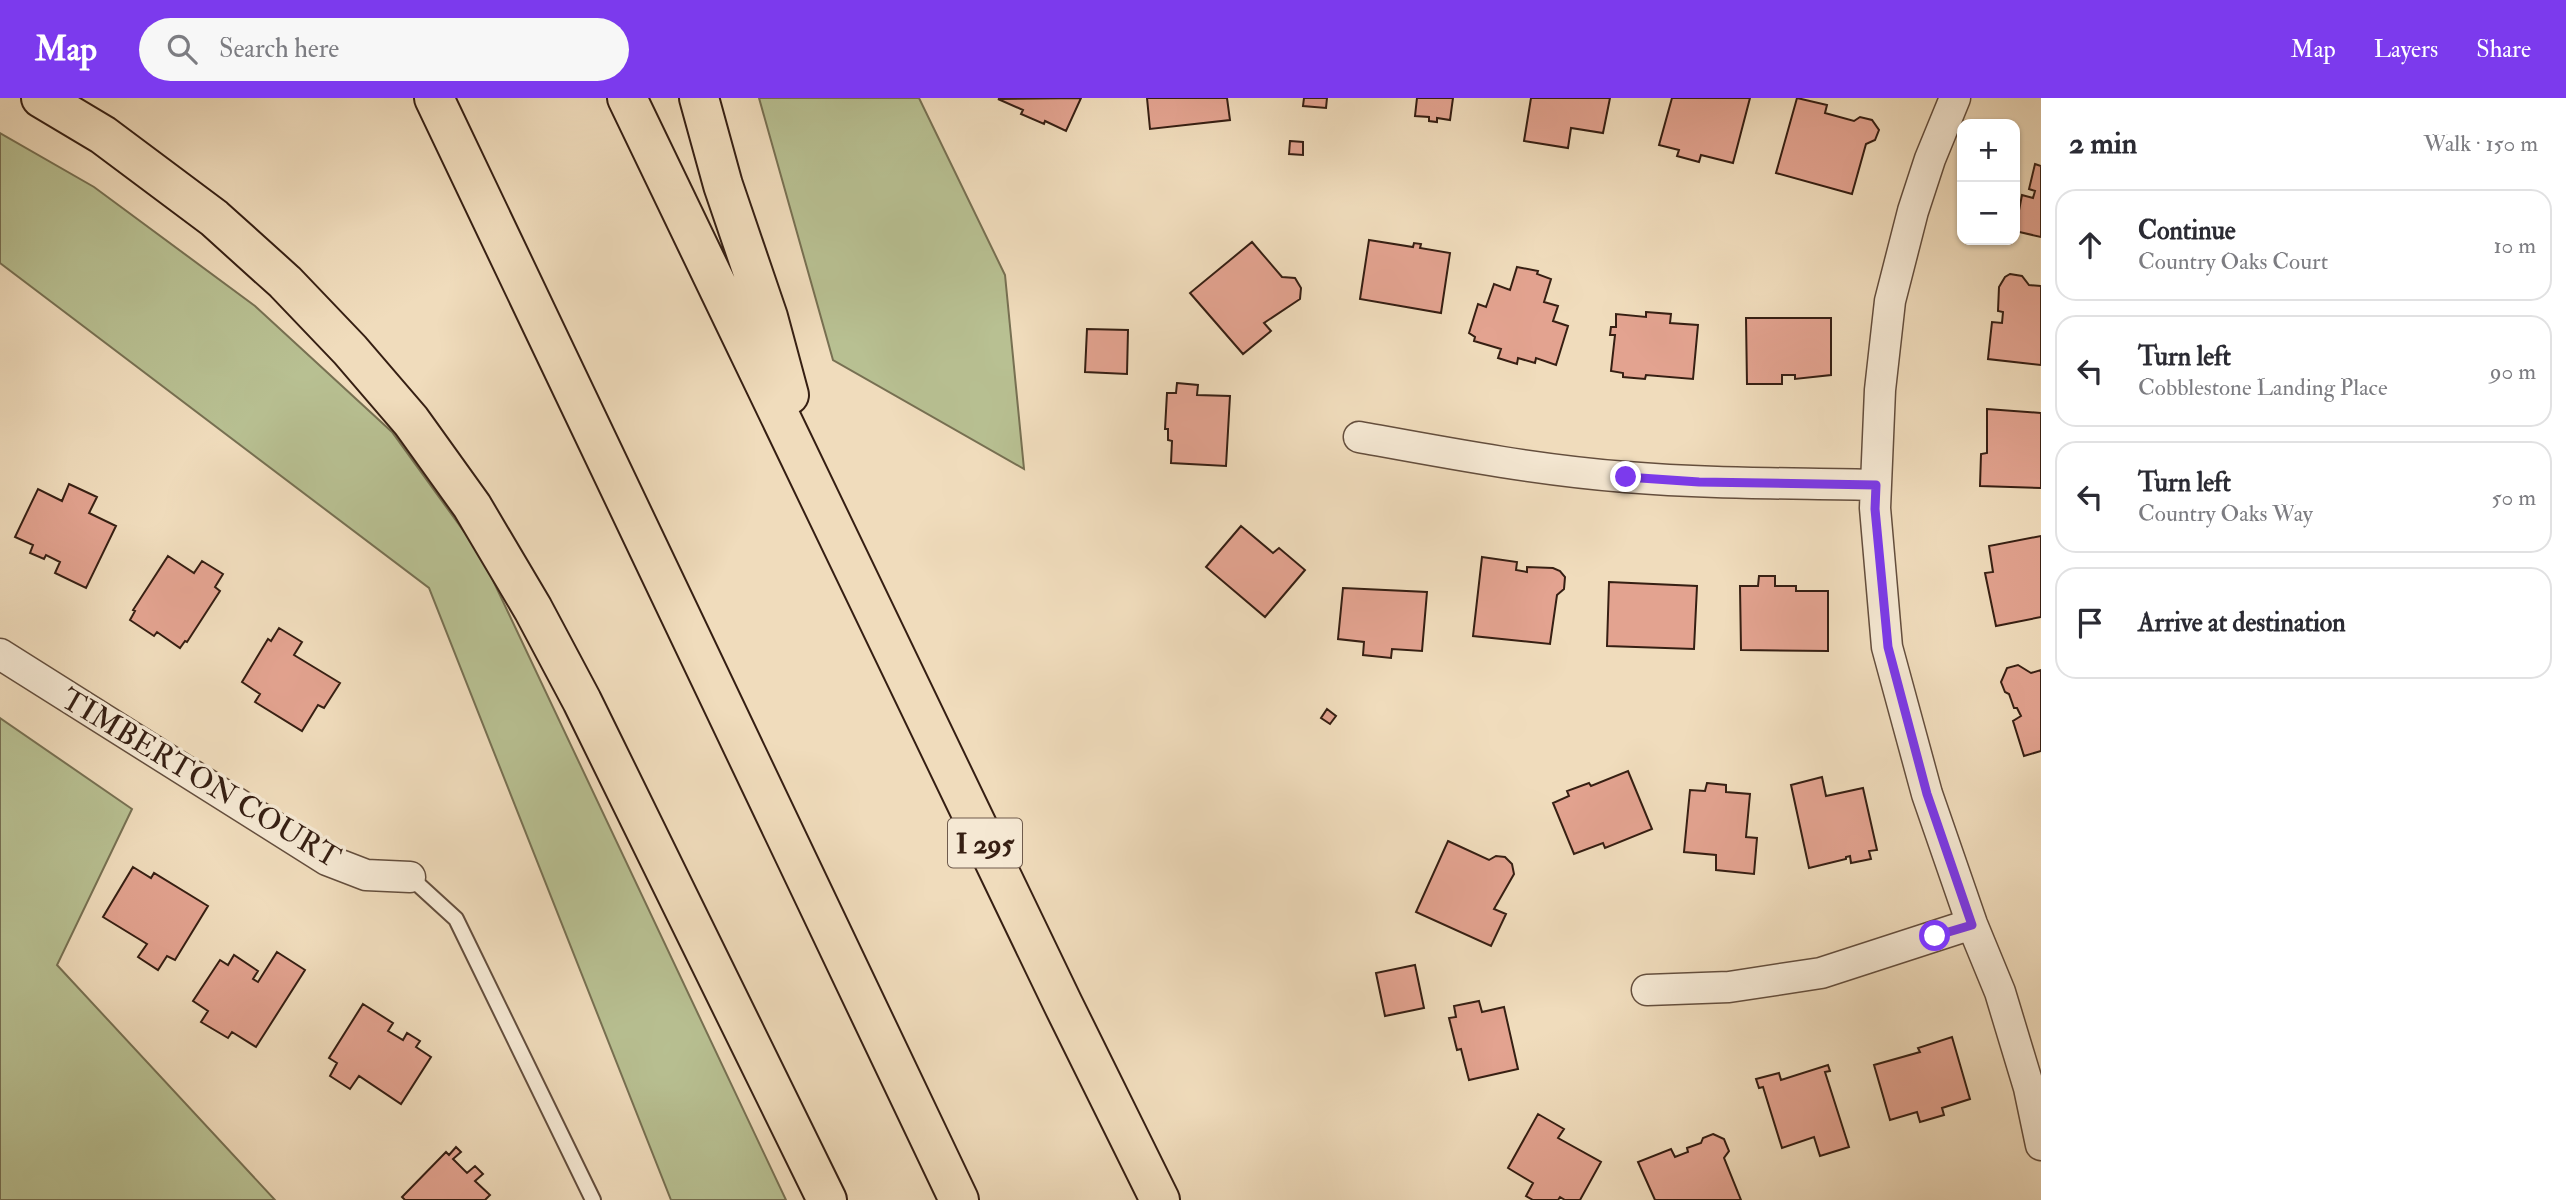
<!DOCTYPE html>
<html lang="en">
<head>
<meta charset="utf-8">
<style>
	:root { --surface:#fff; --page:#f7f7f7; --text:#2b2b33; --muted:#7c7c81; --line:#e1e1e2; --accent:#7c3aed }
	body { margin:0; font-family:"IM FELL Double Pica",serif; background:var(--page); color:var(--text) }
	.controls { position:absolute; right:21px; top:21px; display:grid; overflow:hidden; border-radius:14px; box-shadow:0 2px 5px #0004 }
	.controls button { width:63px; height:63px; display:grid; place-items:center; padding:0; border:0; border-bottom:2px solid var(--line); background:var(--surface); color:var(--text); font:35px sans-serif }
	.stop { position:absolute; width:21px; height:21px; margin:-16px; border:5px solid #7c3aed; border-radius:50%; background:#fff }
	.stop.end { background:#7c3aed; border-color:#fff; box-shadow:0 2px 7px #0008 }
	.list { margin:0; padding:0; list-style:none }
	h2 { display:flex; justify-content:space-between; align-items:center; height:91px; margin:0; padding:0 28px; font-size:30px }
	h2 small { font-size:23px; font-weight:400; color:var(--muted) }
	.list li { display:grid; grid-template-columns:46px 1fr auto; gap:21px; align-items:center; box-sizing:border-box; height:112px; margin:0 14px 14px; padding:0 14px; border:2px solid var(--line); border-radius:21px }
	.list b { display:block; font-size:26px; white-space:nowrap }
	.list p { margin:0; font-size:23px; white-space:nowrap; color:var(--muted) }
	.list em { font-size:23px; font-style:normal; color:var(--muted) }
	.icon { flex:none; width:38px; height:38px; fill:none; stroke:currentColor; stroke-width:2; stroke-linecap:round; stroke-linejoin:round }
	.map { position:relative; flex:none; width:2041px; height:1102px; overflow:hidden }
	header { display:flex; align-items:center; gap:42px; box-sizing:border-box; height:98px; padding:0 35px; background:var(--accent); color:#fff }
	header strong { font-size:33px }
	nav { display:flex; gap:38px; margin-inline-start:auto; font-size:24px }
	.search { width:490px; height:63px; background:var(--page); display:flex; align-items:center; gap:18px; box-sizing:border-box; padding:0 24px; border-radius:38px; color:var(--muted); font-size:26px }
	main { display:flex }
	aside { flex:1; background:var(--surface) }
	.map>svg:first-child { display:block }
	.green { fill:#b8c092; stroke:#777052; stroke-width:2 }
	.building { fill:#e3a390; stroke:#361f13; stroke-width:2 }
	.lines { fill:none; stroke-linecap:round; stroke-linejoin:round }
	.lane-casing { stroke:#644e3d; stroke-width:18 }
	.street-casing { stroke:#644e3d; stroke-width:33 }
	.highway-casing { stroke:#361f13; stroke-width:42 }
	.lane { stroke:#f5e8d3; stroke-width:14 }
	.street { stroke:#f5e8d3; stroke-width:30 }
	.highway { stroke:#f0dcbc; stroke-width:38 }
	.route { stroke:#7c3aed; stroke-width:9 }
	.labels { text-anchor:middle; stroke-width:7; stroke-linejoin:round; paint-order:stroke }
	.shield { fill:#f5e8d3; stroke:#6f5b4d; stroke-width:2 }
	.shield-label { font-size:28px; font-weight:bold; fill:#361f13 }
	.street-label { font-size:30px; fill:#361f13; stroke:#f5e8d3 }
</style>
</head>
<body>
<header>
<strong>Map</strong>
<div class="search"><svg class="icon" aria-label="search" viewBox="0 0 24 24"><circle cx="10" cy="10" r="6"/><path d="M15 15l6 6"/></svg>Search here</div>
<nav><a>Map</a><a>Layers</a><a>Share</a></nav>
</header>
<main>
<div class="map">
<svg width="2041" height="1102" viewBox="0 0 2041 1102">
	<rect width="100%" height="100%" fill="#f0dcbc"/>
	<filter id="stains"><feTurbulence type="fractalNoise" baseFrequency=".00286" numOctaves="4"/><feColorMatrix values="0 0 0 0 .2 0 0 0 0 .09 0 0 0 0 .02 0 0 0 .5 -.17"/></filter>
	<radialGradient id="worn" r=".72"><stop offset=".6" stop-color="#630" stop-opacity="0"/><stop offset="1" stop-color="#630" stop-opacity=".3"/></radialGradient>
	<path class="green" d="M759,0H919L1005,177L1024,371L833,262Z
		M0,35L94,89L255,208L392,334L481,457L786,1102H671L429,490L0,165Z
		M0,620L132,711L57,867L275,1102H0Z"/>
	<path class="building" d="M1081,0L1066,33L1045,23L1044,26L1021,16L1023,12L998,1Z
		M1147,0H1227L1230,22L1150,31Z
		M1304,0H1327L1326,10L1303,8Z
		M1417,0H1453L1450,22L1437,20V24L1429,23V19L1415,18Z
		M1531,0H1610L1603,35L1571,30L1568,50L1524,43Z
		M1672,0H1750L1733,65L1701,57L1699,64L1677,58L1679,52L1659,47Z
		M1797,0L1827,7L1825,15L1854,23L1860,19L1872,22L1879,32L1875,42L1866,46L1852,96L1776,75Z
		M1290,43L1303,44V57L1289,56Z
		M2035,66L2041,68V139L2015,133L2022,97L2033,100L2035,93L2029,91Z
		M1369,142L1413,149L1414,145L1421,146L1420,150L1450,155L1441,215L1360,201Z
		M1252,144L1282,179L1295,180L1301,190L1300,201L1264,225L1271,233L1243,256L1190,195Z
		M1517,169L1538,173L1537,176L1551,181L1544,204L1558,208L1553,223L1568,228L1556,267L1536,260L1535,265L1518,260L1517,266L1498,260L1501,251L1474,243L1475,239L1469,235L1478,206L1486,209L1494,186L1510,192Z
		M2010,176L2022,178L2029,187L2041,188V267L1988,261L1992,224L2002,225L2003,214L1998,213L1999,189L2005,179Z
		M1646,214L1671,216L1670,225L1698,227L1693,281L1646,277L1645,281L1623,279V275L1611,273L1615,237H1610L1611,229H1616V216L1646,219Z
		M1746,220H1831V277L1795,281V277H1782V286H1747Z
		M1087,231L1128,232L1127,276L1085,274Z
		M1177,285L1198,287L1197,297L1230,298L1226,368L1171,365L1172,343L1168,342V331H1165L1167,295H1176Z
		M1987,311L2041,315V390L1980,388L1981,356L1987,355Z
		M69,386L97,399L89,415L116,428L86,490L55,475L60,464L46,457L44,461L30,455L33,447L15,439L38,391L62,403Z
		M1241,428L1273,455L1279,450L1305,472L1265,519L1206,469Z
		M2041,438V519L1996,528L1985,475L1993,474L1989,448Z
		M168,458L194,475L202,463L223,476L215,489L220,493L187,544L185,543L180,550L157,534L154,538L130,522L135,513L133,512Z
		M1482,459L1517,464L1516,472L1527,474V469L1553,470L1560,473L1565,479L1564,491L1557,497L1550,546L1473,538Z
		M1759,478H1775V488H1796V493H1828V553L1741,552L1740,488H1758Z
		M1609,484L1697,488L1694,551L1607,548Z
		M1343,490L1427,494L1422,553L1392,551L1391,560L1363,557L1364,544L1338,541Z
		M279,530L302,544L294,557L340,585L324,610L318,607L302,633L255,604L260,596L242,584L268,541L271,543Z
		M2018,567L2031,575L2041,572V653L2024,658L2013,623L2021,618L2017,610H2014L2009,596L2005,594L2001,584L2007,570Z
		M1327,611L1336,618L1330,626L1321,620Z
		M1628,673L1652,731L1605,750L1603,745L1574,756L1553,705L1569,698L1567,693L1589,685L1591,688Z
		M1822,679L1826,698L1863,690L1877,752L1869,753L1871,761L1851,765L1850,758L1846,759V761L1809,770L1791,687Z
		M1707,685L1726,687V694L1750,696L1746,739L1757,740L1754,776L1716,772V757L1684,754L1690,692L1705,693Z
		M1448,743L1489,762L1496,758L1505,759L1512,766L1514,776L1494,811L1506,816L1491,848L1416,814Z
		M133,769L151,780L154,775L208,808L175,862L167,858L158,872L138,859L147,846L103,819Z
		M277,854L305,872L256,949L232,934L228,940L201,924L208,913L193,903L220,862L228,867L234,857L258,873L253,881L258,884Z
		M1415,867L1424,910L1385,918L1376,875Z
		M1479,903L1482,914L1504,909L1518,971L1469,982L1461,951L1457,952L1449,920L1456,919L1454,908Z
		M363,906L393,925L388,933L403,942L407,935L420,943L416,949L431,959L401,1006L359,978L350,991L330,978L337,965L329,960Z
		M1952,939L1970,1001L1942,1010L1944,1017L1920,1024L1917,1014L1890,1022L1874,967L1920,954L1918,950Z
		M1828,967L1830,973L1825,974L1849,1049L1820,1058L1814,1039L1782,1050L1763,989L1759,990L1756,981L1779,975L1781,982Z
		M1538,1016L1564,1031L1558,1040L1601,1064L1580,1102H1565L1560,1099L1558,1102H1533L1526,1098L1533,1085L1508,1070Z
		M1713,1036L1724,1041L1729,1053L1724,1060L1741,1102H1655L1638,1064L1671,1051L1675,1059L1688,1054L1687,1050L1701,1045L1703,1040Z
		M456,1049L461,1054L453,1061L467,1075L475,1068L483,1076L475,1083L490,1097L485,1102H405L402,1099L446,1054L449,1057Z"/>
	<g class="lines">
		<defs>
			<path id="lane" d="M410,779L456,821L593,1102"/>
			<path id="street" d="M1955,0L1930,61L1913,113L1890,203L1880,292L1875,410L1887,549L1927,696L1972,826L2000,894L2029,990L2041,1047
				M1359,339C1447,355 1536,372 1626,379C1709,386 1793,385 1876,387
				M0,556L327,762L366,777L410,779
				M1647,892L1729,889L1821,875L1972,826"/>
			<path id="highway" d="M41,0L103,37L214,120L285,184L350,252L411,323L472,408L533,511L582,603L827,1102
				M434,0L959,1102
				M627,0L1063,906L1160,1102
				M699,0L723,87L768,219L789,297"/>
		</defs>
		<use href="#lane" class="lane-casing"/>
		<use href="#street" class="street-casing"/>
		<use href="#highway" class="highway-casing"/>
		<use href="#lane" class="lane"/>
		<use href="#street" class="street"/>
		<use href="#highway" class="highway"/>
	</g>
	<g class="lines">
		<path class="route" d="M1626,379L1699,384L1876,387L1875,411L1888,549L1927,696L1972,827L1935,838"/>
	</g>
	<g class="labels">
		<rect class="shield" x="948" y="720.5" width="74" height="49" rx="5"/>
		<g class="shield-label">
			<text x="985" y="755">I 295</text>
		</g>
		<g class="street-label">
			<text transform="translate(201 680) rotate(31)" y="10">TIMBERTON COURT</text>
		</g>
	</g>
	<rect width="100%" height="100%" filter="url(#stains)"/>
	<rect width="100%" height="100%" fill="url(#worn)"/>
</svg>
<div class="controls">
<button>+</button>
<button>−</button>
</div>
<div class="stop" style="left:1935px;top:838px"></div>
<div class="stop end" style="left:1626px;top:379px"></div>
</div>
<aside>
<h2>2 min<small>Walk · 150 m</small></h2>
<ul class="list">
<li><svg class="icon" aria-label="ahead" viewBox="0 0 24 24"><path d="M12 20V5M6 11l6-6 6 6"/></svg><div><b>Continue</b><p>Country Oaks Court</p></div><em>10 m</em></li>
<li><svg class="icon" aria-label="left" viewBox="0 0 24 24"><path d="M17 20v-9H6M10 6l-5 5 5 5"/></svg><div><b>Turn left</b><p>Cobblestone Landing Place</p></div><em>90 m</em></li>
<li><svg class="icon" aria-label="left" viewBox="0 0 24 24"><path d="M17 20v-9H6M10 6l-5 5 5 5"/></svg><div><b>Turn left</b><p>Country Oaks Way</p></div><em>50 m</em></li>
<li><svg class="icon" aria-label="arrive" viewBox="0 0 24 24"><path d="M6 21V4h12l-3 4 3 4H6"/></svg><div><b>Arrive at destination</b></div></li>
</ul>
</aside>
</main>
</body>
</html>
